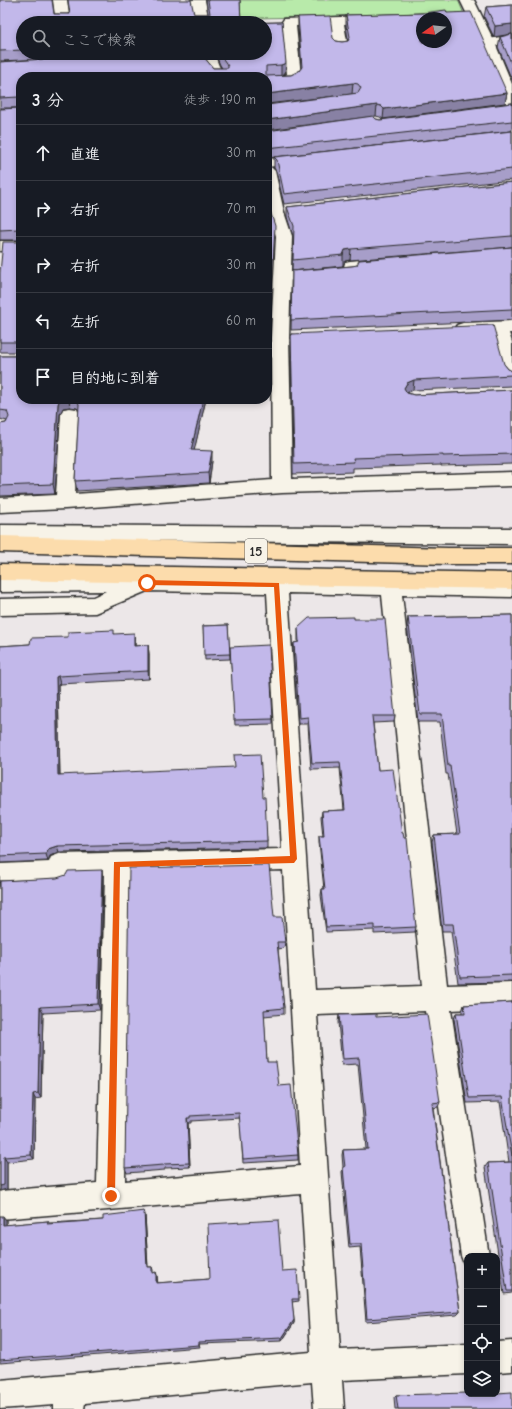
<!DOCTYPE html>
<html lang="ja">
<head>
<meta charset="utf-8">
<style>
	:root { --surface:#171b24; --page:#242831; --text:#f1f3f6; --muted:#9ea1a6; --line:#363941 }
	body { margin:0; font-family:"Comic Neue","Klee One",sans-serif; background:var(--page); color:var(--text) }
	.controls { position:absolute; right:12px; bottom:12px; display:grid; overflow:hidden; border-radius:8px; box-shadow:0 2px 6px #0003 }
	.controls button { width:36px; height:36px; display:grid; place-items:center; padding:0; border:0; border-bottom:1px solid var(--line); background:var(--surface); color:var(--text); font:20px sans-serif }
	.compass { position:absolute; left:416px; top:12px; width:36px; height:36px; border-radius:50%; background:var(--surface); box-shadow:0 2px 6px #0003; rotate:256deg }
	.stop { position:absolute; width:12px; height:12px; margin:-9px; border:3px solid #ea580c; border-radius:50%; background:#fff }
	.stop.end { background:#ea580c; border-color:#fff; box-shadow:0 1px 4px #0008 }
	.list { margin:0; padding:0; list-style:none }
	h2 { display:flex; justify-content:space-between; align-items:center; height:52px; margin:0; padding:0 16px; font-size:17px }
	h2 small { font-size:13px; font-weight:400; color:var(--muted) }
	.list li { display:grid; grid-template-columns:26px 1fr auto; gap:12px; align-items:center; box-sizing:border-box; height:56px; padding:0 16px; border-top:1px solid var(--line) }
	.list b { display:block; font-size:15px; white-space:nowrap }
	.list em { font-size:13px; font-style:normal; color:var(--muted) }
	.icon { flex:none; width:22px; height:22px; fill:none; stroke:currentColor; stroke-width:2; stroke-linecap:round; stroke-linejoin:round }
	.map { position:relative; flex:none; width:512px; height:1409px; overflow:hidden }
	.search { position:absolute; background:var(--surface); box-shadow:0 2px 6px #0003; left:16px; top:16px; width:256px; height:44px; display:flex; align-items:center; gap:10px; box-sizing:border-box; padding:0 14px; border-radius:22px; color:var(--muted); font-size:15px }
	.panel { position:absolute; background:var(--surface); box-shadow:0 2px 6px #0003; left:16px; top:72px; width:256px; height:332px; border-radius:16px }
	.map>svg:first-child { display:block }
	.green { fill:#b8eaaa; stroke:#728a6a }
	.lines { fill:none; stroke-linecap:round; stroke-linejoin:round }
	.service-casing { stroke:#2b2b2b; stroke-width:3 }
	.minor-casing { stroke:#2b2b2b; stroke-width:3 }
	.tertiary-casing { stroke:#2b2b2b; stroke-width:3 }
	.motorway-casing { stroke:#2b2b2b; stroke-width:3 }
	.service { fill:#f7f3e8; fill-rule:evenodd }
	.minor { fill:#f7f3e8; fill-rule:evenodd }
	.tertiary { fill:#f7f3e8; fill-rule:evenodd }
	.motorway { fill:#fcdcac; fill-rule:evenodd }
	.wall { fill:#a79ec9; stroke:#2b2b2b; fill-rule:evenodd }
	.shaded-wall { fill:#8881a4; stroke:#2b2b2b }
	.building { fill:#c2b8ea; stroke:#2b2b2b; fill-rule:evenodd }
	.route { fill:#ea580c }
	.labels { text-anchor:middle; stroke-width:3; stroke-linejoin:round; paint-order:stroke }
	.shield { fill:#f7f3e8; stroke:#686764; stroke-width:1 }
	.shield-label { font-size:14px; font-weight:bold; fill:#2b2b2b }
</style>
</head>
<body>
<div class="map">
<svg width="512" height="1409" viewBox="0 0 512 1409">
	<rect width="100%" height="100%" fill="#ece7e8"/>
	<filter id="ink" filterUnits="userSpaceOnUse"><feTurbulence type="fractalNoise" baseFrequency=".025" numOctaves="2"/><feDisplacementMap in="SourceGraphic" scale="8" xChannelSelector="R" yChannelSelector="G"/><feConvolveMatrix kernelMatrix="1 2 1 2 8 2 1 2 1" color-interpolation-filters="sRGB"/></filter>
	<g filter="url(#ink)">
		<path class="green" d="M204,0H458L464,14L206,19Z"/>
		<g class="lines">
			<defs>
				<path id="service" d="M298,156L302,157L304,160L302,163L267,167V159Z
					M382,258L387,259L389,262L387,265L357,269L356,274L351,275L283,281L278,280L276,277L278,274L283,273L344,267L345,262L350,261Z"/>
				<path id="minor" d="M53,0H67L70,23H56Z
					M191,0H205L209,23H195Z
					M422,14L427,15L429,18H422V22L344,24L348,47L346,50L341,51L336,50L334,47L331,25L296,26L301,76C294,87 279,85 267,85V77H266H281L287,74L282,22L284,19Z
					M512,35V43L488,47L483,46L481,43L483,40Z
					M200,53H214L219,66L227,77H213L205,66Z
					M267,166L272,168L275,171L284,212L292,236L289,338L292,479L512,472V486L282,493L65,509L0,512V498L56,495L61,414L63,409L70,408L77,409L79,414L75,494L272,480L271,338L276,236L267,207Z
					M0,241H21V251H0Z
					M512,321V333H509L512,342V380L506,378L503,374L492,334L463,335L457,333L454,329L457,325L463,323Z
					M0,525L512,528V544L0,539Z
					M147,575L512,581V597L402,595L447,985L512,983V1007L451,1010L489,1256H467V1267L465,1266L461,1256L425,1011L317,1015L340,1350L467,1344V1374L342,1380L344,1409H314L312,1382L85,1403L84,1409H54V1405L0,1409V1380L311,1352L301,1194L0,1219V1191L97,1183L105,875L69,876L67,880L59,883L0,886V864L49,862L51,857L59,854L282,849L267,593L147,591L95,613L0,615V599L93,597L106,591L0,592V576ZM288,593L382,595L422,986L315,990ZM283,870L300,1166L125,1181L129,874Z
					M512,1341V1371L497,1372V1342Z"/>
				<path id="tertiary" d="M460,0H474L495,43L512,84V105L507,104L505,101L481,43Z"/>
				<path id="motorway" d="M0,536L448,548H512V564H448L0,552Z
					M0,564L512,573V589L0,580Z"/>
			</defs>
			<use href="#service" class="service-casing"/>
			<use href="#minor" class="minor-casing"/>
			<use href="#tertiary" class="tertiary-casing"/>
			<use href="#motorway" class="motorway-casing"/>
			<use href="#service" class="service"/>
			<use href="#minor" class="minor"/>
			<use href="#tertiary" class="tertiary"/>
			<use href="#motorway" class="motorway"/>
		</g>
		<path class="wall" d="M0,0L54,14H208L206,0H240L241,23L282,22L285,73L281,75H291L299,71L301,68L298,27V17L333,38L336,41L342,42L348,41V40L346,25V15L447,13L507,93L505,103L383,119L380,117L376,116L354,94H352L267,104V77H21V399H206L194,450L212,461L209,483L77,491L75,481L79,410L77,408L70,407L63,408L60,414L55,494L0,496V424L6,423L7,421L0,419V356H20V352H0V273L20,242V240H0V109L20,108H0V62L67,58L0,61ZM23,23H265V53H215L220,65L222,68H213L203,56L202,53H23Z
			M512,5V34L494,37L484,17L486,7Z
			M512,34V80L498,47L500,37Z
			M512,103V131L267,158V131L376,119L380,120Z
			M512,131V180L284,204L276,171L274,168V157Z
			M512,182V247L350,260L345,261L343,266L292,271L293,236L287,217V207Z
			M267,201L274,236L270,335V391H267Z
			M512,247V320L291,330L292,271L352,266Z
			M291,334L504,364L508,369L512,371V386L413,390L407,393L414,395L512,390V464L441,466V465L353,468V472L293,474Z
			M512,615V982L458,983L451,931H442L432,842L434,835L457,834L448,774H446L440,722H418L407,625L408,617Z
			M354,619L395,716L394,722L373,723L378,770L402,833L416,927L415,932L374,934V930L326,932L321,895L322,889H324L319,842V836H323L321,817L322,811L344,810L340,768L311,769L308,724H298L293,649L294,643L298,642V628Z
			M228,625L230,659L205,660L203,626Z
			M114,634L135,641V646L148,645L149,654V679L60,684L58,685L60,775L263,797L267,841V848L59,852L50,856L48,861L0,863V646L30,644L68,637Z
			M230,647L273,719V724L235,725Z
			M103,877L100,1010L43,1013L41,1098L35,1099L34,1159L7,1162V1189L0,1191V881Z
			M274,917L285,942L284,948L278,949L284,1008V1014L264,1016L267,1062L279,1086L298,1155V1160L243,1163L240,1118L191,1121V1123H188L190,1167L165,1168V1170L127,1173L125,1168Z
			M512,1002V1293L504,1294L485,1167L488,1163L509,1162L500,1102L467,1103L454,1019L456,1013H462V1011L464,1005Z
			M339,1015L376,1017L440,1102L438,1107L433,1108L460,1312L457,1315L366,1322L360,1247L349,1248L342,1172L343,1167L342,1155L343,1150L366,1149L358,1064L342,1065L338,1022Z
			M144,1211L145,1215L148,1267H152L153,1270V1273L157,1275V1283L210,1279L282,1271L299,1299V1301L292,1302L294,1320V1323L282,1341L199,1344L200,1347L0,1363V1216L6,1220V1225L48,1221L49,1223L103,1220Z
			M396,1395H475L512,1409H395L394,1397Z"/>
		<path class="shaded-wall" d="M512,24V34L494,37L495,26Z
			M286,63L285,73L281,76V65Z
			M353,83L352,94L267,104V94Z
			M507,93L505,103L383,119L384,109Z
			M377,105L376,116L267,130V120Z
			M351,249L350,260L345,261L343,266V255L345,250Z
			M414,380L413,390L406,393L404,388L407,383Z
			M60,399H69L70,407L63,408L60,414L55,494L53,484L58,404Z
			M203,399H206L192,460L191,450Z
			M212,451V461L209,483L208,473Z
			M134,633L135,641V654L134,646Z
			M148,645L149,654V679L148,671Z
			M58,676L60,684L58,685L60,783L58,775L56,677Z
			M57,846L59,852L50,856L48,861L46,854L48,849Z
			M102,870L103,877L100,1010L98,1004Z
			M40,1007L43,1013L41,1098L38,1093Z
			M33,1094L35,1099L34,1159L31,1155Z
			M187,1118L188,1123L190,1167L189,1163Z
			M4,1157L7,1162V1189L0,1191V1186Z
			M144,1211L145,1215L148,1270L147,1267Z
			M3,1216L6,1220V1229L3,1225Z
			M156,1272L157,1275L158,1286L156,1283Z
			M294,1320V1323L282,1341V1338Z"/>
		<path class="building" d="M0,0H52L54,14H70L68,0H191L194,14H210L208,0H240L241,23L282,22L286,63L281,65L266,66V75L267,76L291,75L299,71L302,67L298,17L330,16L333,38L336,41L342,42L348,41L350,37L346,15L423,13L446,10L447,13L471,12L507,93L384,109L381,106L377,105L267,120V105L358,93L361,88L358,84L353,83L267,94V77H21V399H60L58,404L53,484L0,486V424L6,423L9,417L7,411L0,410V356H20V342H0V273L3,242H20L21,231L19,229L0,230V109L20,108L21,99L19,97L0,98V62L71,57L74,54V53H202L203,56L213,68H228V66L219,53H265V23H23V50L0,51ZM422,18H446V42H422Z
			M512,5V24L495,26L486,7Z
			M512,34V65L500,37Z
			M512,103V121L267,148V131L373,116L376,119L380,120Z
			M512,131V169L284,194L277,160L274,157Z
			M512,182V236L351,249L345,250L343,255L293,260L294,226L287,207Z
			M267,201L275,226L270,328V381L267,380Z
			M512,247V309L291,320L292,271L352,266L357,265L359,260Z
			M493,325L504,364L508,369L512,371V375L414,380L407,383L404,388L407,393L414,395L512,390V454L443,456V455L353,458L354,462L294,464L291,334Z
			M76,399H203L191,450L212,451L208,473L75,481L79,404Z
			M512,615V975L460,977L453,924H444L434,835L460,834L450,766H448L442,714H420L408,617Z
			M354,617V619H385L395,716H372L378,770L393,769L402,833H403L404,838H407L416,927L375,929V925L326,927L322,889H325L319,836H324L322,811L345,810L340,762L312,763L308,717L299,718L294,643L299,642L298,628L309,618Z
			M228,625L230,654L204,655L203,626Z
			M114,630V634L134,633V646L148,645V671L58,676L56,677L58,775L235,767L234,755L260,754L263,797H265L267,841L57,846L48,849L46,854L0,856V646L30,644L31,638L68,637V632Z
			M269,645L273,719L234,720L230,647Z
			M269,865L274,917H282L285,942H277L284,1008L264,1010L267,1062H276L279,1086L291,1085L298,1155L243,1159L239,1113L190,1116V1118H187L189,1163L164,1164V1165L125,1168L129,868Z
			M102,870L98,1004L40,1007L38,1093L33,1094L31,1155L4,1157V1185L0,1186V881L57,878L66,875L68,871Z
			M512,1002V1156L502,1097L469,1098L456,1013H465L464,1005Z
			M376,1014V1017L427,1014L440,1102L432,1103L460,1312L367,1319L361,1244H350L343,1167H345L343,1150L368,1149L359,1058L343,1059L339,1015Z
			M512,1162V1291H507L488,1163Z
			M144,1211L147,1267H152V1273L156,1272V1283L210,1279L208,1224L278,1220L282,1271L297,1270L299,1299H292L294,1320L282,1338L199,1342V1345L0,1360V1216H3V1225L48,1221L47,1224L103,1220V1216Z
			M512,1392V1409H398L396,1395L467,1393V1394H475V1395L497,1394V1393Z"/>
	</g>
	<path class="route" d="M147,580L279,583L297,859L294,863L120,867L115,1196L114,1199L111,1200L108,1199L107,1196L114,862L290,856L274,587L147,585L144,583Z"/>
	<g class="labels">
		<rect class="shield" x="245" y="539" width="22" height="24" rx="3"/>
		<g class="shield-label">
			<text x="256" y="556">15</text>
		</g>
	</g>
</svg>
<div class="controls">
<button>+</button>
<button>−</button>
<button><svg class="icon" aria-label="locate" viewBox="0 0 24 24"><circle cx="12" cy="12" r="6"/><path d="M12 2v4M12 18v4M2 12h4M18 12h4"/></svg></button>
<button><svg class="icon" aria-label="layers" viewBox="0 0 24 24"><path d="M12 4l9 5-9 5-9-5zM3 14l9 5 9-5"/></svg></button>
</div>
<svg class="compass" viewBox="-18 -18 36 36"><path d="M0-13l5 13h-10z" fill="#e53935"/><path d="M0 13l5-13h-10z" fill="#9ea1a6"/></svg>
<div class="stop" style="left:147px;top:583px"></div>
<div class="stop end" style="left:111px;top:1196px"></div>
<div class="search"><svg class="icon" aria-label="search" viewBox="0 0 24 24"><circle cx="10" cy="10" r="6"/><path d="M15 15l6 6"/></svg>ここで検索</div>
<section class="panel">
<h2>3 分<small>徒歩 · 190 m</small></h2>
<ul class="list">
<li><svg class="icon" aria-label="ahead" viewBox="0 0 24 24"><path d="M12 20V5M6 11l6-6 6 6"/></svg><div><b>直進</b></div><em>30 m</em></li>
<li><svg class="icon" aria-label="right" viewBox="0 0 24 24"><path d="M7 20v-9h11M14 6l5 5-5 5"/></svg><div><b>右折</b></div><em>70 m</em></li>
<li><svg class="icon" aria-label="right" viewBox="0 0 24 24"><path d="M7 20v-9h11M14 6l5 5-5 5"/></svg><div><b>右折</b></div><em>30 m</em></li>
<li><svg class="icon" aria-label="left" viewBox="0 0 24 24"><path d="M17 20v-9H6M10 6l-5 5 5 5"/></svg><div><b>左折</b></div><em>60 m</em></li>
<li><svg class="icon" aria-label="arrive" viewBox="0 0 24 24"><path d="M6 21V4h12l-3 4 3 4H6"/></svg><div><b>目的地に到着</b></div></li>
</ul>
</section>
</div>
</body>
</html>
